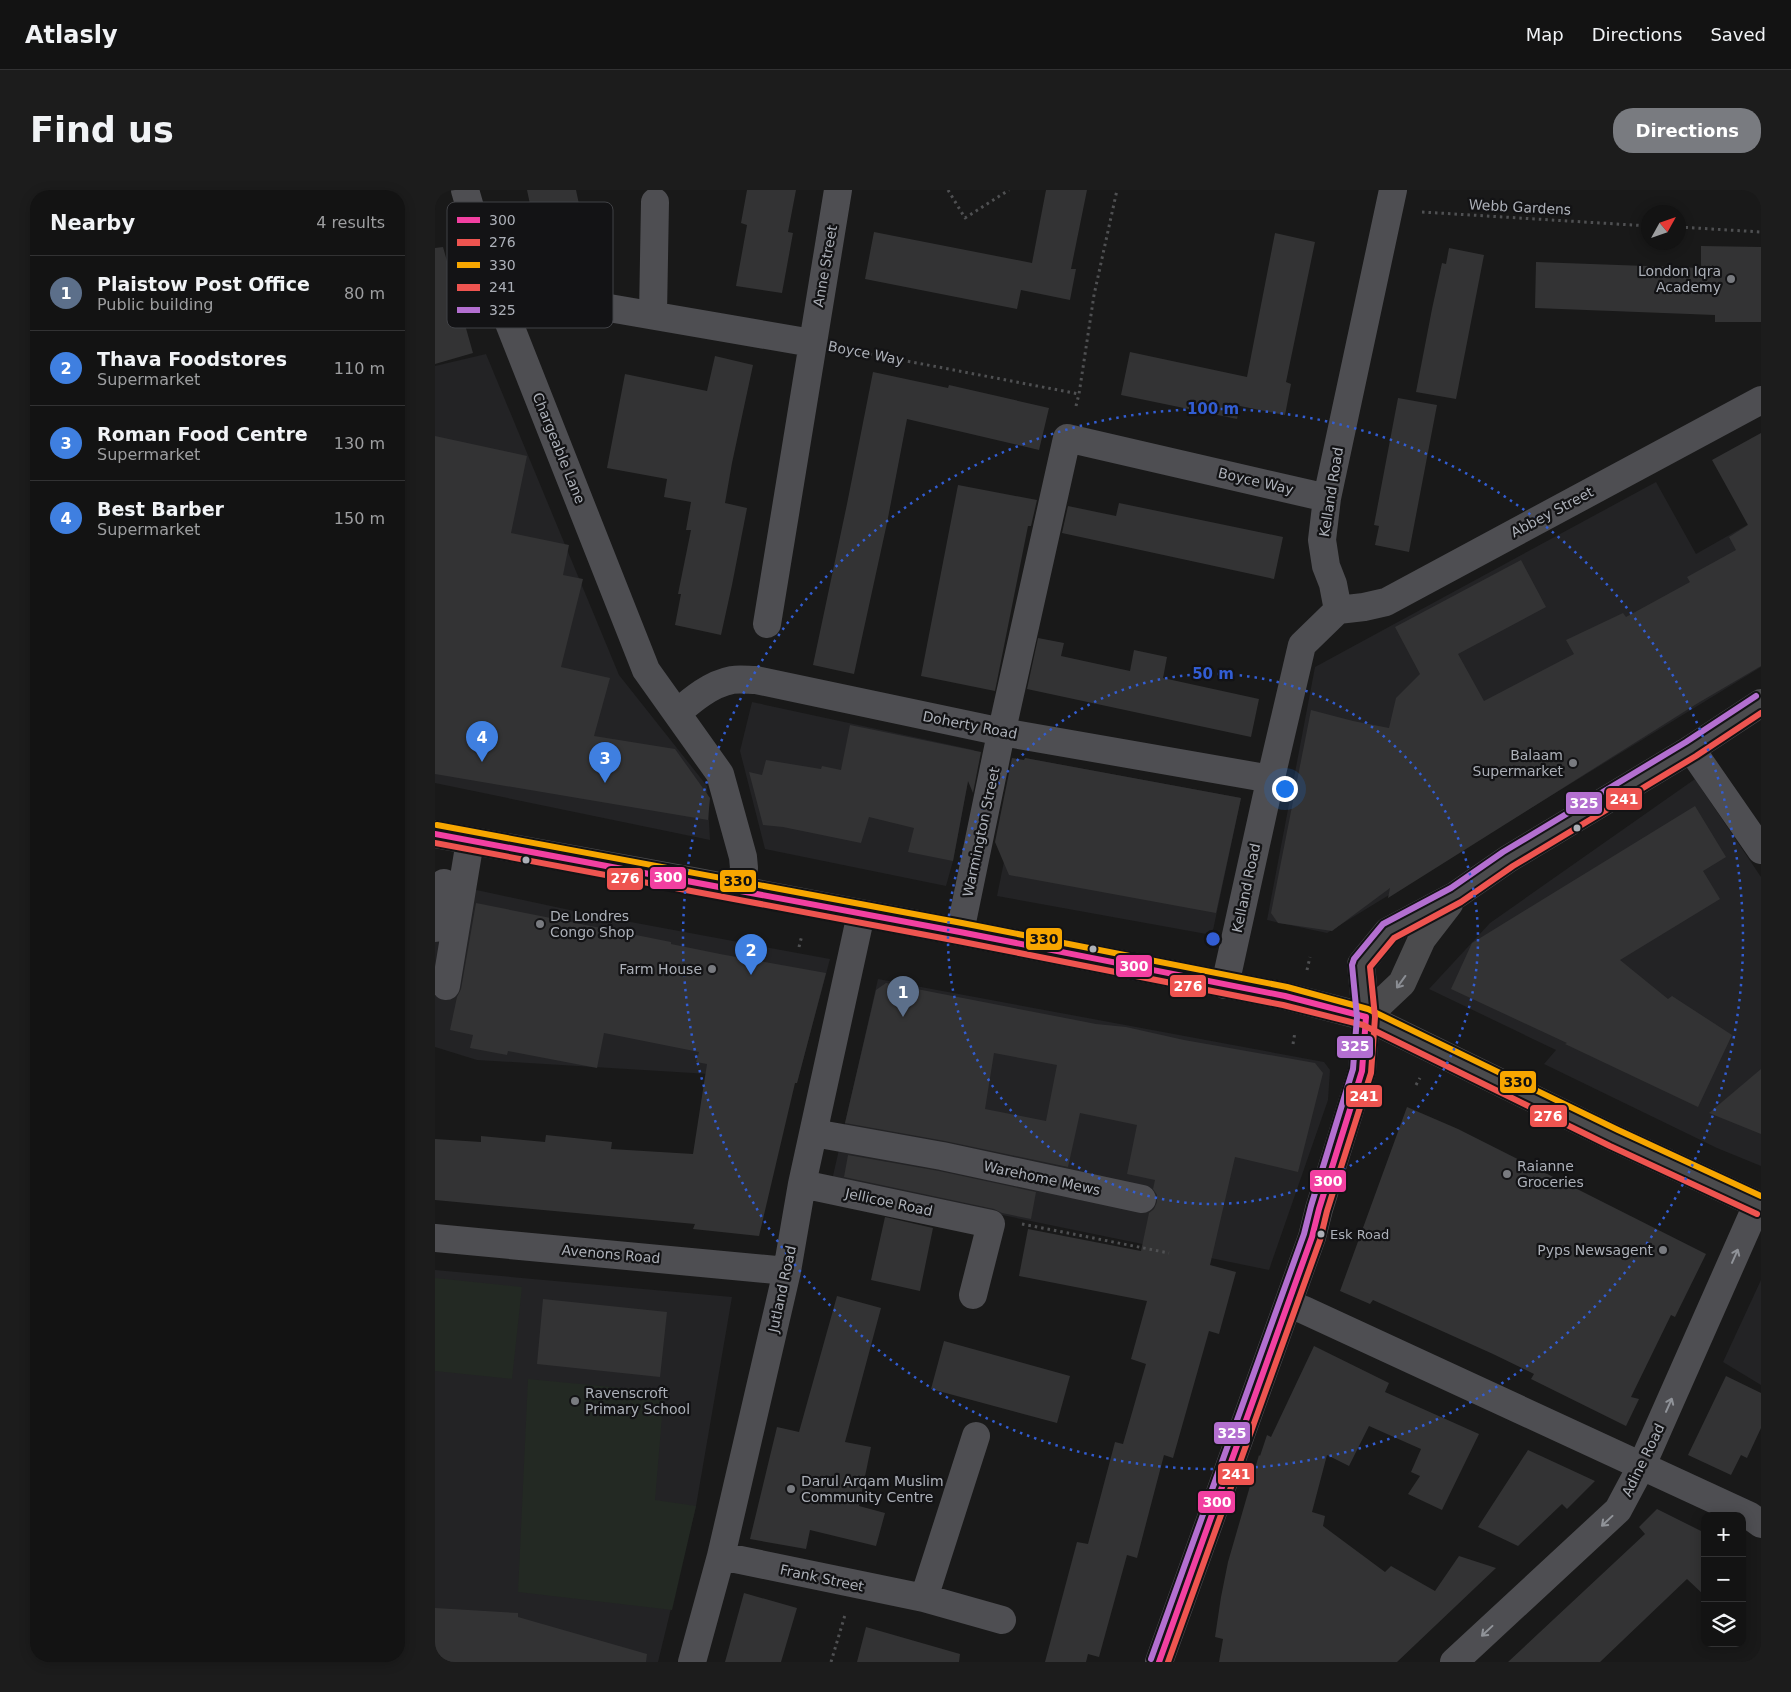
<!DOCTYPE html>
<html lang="en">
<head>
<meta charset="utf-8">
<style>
	:root { --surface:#131313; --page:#1c1c1c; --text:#f1f3f6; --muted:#9d9ea0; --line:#323233; --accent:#797b80 }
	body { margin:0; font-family:"DejaVu Sans",sans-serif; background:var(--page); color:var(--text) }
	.controls { position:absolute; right:15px; bottom:15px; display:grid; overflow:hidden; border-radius:10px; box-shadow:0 2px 12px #0003 }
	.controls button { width:45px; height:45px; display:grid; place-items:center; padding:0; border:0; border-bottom:1px solid var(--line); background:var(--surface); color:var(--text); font:25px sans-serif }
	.compass { position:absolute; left:1206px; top:15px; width:45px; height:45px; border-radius:50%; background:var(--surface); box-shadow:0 2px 12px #0003; rotate:50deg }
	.you { position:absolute; left:849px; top:598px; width:18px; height:18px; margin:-12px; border:4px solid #fff; border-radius:50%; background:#1a73e8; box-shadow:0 0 0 8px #1a73e833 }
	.badge { display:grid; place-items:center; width:32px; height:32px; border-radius:50%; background:var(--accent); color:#fff; font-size:16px; font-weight:700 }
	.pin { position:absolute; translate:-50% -41px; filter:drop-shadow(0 1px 2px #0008) }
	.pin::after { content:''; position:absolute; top:26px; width:18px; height:15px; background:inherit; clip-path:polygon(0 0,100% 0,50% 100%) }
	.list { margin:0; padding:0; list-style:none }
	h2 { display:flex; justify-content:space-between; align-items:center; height:65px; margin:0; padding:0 20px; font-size:21px }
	h2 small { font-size:16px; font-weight:400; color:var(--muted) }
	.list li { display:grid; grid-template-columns:32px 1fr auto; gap:15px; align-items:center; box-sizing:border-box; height:75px; padding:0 20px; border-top:1px solid var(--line) }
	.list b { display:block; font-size:19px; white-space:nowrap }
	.list p { margin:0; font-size:16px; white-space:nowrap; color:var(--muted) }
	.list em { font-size:16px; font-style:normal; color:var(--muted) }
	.icon { flex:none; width:28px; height:28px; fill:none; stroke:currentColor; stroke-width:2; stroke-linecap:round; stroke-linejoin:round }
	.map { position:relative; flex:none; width:1326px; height:1472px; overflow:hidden; border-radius:20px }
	header { display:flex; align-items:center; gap:30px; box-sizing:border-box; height:70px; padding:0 25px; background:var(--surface); border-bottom:1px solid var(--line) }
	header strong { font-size:24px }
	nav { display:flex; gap:28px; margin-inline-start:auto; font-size:18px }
	.intro { display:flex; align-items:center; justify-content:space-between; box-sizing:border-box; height:120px; padding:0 30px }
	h1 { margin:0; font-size:35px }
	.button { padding:12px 22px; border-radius:20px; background:var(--accent); color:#fff; font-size:18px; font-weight:700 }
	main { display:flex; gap:30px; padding:0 30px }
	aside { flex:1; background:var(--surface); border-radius:20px; box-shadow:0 2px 12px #0003 }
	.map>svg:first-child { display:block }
	.built { fill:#232325 }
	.green { fill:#232923 }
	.building { fill:#333334; fill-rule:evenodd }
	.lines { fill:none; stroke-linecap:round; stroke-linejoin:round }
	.path { stroke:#4f5052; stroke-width:3; stroke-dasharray:2.5 4; stroke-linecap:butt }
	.minor { stroke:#4e4e52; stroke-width:28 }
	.major { stroke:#4b4b4d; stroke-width:28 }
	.bus-1-casing { stroke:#131315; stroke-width:10 }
	.bus-2-casing { stroke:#131315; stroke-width:10 }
	.bus-3-casing { stroke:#131315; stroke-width:10 }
	.bus-4-casing { stroke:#131315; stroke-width:10 }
	.bus-5-casing { stroke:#131315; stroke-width:10 }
	.bus-1 { stroke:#f240a1; stroke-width:6 }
	.bus-2 { stroke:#ee5450; stroke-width:6 }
	.bus-3 { stroke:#f7a600; stroke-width:6 }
	.bus-4 { stroke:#ee5450; stroke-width:6 }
	.bus-5 { stroke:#b36fd0; stroke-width:6 }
	.oneway { stroke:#8a8d93 }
	.oneway2 { stroke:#909399 }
	.ring { fill:none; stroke:#325dd3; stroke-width:2.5; stroke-dasharray:2.5 5 }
	.poi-dot { fill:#797b80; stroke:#131315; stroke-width:2 }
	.bus-dot { fill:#acb0b8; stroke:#131315; stroke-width:2 }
	.labels { text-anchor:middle; stroke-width:4.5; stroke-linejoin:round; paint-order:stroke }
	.bus-label { font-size:13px; fill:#acb0b8; stroke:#131315; text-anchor:start }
	.street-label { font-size:14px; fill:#acb0b8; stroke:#131315 }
	.poi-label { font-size:14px; fill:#acb0b8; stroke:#131315; text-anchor:end }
	.key { fill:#131315; stroke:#414246; stroke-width:1 }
	.key-label { font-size:14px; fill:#acb0b8 }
	.centre { fill:#325dd3; stroke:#131315; stroke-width:2.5 }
	.ring-label { font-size:15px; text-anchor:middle; font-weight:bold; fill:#325dd3; stroke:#131315; stroke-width:4.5; stroke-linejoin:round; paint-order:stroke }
	.line-badge { stroke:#131315; stroke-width:2 }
	.badge-label { font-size:14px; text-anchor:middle; font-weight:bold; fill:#fff }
	.pale-badge-label { font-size:14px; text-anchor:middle; font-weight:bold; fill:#111 }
</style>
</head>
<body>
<header>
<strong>Atlasly</strong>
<nav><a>Map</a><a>Directions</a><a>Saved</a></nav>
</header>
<div class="intro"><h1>Find us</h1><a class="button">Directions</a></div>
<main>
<aside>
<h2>Nearby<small>4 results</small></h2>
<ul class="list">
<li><span class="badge" style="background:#5c6f8a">1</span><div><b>Plaistow Post Office</b><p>Public building</p></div><em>80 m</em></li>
<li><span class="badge" style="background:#3f7fe0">2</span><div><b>Thava Foodstores</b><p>Supermarket</p></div><em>110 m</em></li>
<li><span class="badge" style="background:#3f7fe0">3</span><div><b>Roman Food Centre</b><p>Supermarket</p></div><em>130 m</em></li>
<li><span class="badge" style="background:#3f7fe0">4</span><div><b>Best Barber</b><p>Supermarket</p></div><em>150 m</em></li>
</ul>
</aside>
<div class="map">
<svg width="1326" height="1472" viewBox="0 0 1326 1472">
	<rect width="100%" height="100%" fill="#191919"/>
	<path class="built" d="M51,164L184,485L272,596L275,650L0,593V176Z
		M1221,292L1261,364L1326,327V477L892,743L832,730L880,477Z
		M317,512L539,560L518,671L511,696L330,659L305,561Z
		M590,568L806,608L777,745L562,706Z
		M1260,589L1326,687V976L1282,958L1109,874L1121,860L994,799L1055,733Z
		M0,691L158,725L395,769L362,893L307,886L42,870L0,857Z
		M443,789L889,872L895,880L893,910L834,1080L397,990Z
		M0,1080L297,1107L261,1316L223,1472H0Z
		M1326,1090V1195L1288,1172Z"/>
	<path class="green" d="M0,1088L87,1097L77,1189L0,1181Z
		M93,1189L229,1202L220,1310L261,1316L237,1420L83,1402Z"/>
	<path class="building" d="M92,0H141L155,66L108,76Z
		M312,0H361L353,42L358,43L347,103L301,96L312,35L306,33Z
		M611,0H652L636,79H641L635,110L586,100L582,119L430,89L439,42L597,73Z
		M840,43L880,52L851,192L856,194L850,225L805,216L802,229L686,205L695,162L812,187Z
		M1266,56L1326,57V132H1280V125L1100,118L1101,72L1266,78Z
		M8,57L38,163L0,174V58Z
		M1014,58L1049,65L1021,209L981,202L997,119L1007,73L1011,74Z
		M280,166L318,175L297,273L290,313L312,318L297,395L286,445L240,435L246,404H243L256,340H251L256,312L229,307L232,289L172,278L190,184L272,201Z
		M438,182L513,198L514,195L614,218L604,260L472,229L452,333L419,484L378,475L412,314Z
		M963,208L1002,215L974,362L940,355L944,336L939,335Z
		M1326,243V476L1263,513L953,708L955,698L897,741L843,733L836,723L876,520L918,531L954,538L961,508L985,484L960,437L1086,370L1111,417L1023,464L1049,511L1139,464L1131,450L1188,423L1191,427L1255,392L1252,387L1301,360L1294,347L1313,335L1277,270Z
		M0,246L92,266L76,343L134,355L128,385L148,389L126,477L175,488L159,546L240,559L275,608L273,630L0,584Z
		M523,295L602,310L596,336H593L560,501L486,486Z
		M684,313L848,347L839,389L627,343L633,316L681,326Z
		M603,448L629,453L626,466L695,481L699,460L732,467L728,488L824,509L816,547L592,499Z
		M415,535L546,562L538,603L533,591L518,671L473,662L479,638L434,627L426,653L348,637L328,635L314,582L327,585L331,570L386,579L387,576L406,580Z
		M577,568L589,570L590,568L806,608L781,723L574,685L560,652Z
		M1260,616L1291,667L1268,681L1285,709L1185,770L1233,809L1237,806L1297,845L1263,917L1130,854L1132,853L1016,799L1037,753Z
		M41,713L236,752V754L285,764L391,783L362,893H360L324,1046L258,1039L260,1034L0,1010V949L46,952V946L110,952L111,945L177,952L176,959L258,964L272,874L261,872L264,862L169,843L162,878L73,861L72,865L35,858L38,845L15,840L22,807L26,799Z
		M451,793L661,834L691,837L749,850L880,873L888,883L863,982L800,967L775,1075L801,1082L784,1144L774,1141L738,1268L729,1265L702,1368L692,1365L664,1467L653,1464L651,1472H610L642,1352L653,1354L680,1252L688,1254L711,1174L696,1169L712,1111L584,1086L593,1039L706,1061L714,1023L719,1019L722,1012V1005L718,999L720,990L692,984L702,935L645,923L633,977L510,951L410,933L441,800ZM559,863L622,875L611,931L550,919Z
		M1326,879V944L1274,923Z
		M972,917L1023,939L1271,1064L1240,1127L1236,1125L1196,1207L1204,1209L1191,1236L1096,1189L1099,1184L1058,1164L938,1110L935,1114L905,1101Z
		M413,965L504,981L601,1002L596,1029L567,1023L559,1019L409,987Z
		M450,1027L498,1038L485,1101L436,1090Z
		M402,1106L446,1118L410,1252L436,1257L424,1316L450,1323L441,1356L375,1340L371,1359L315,1349L342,1237L364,1242Z
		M108,1109L232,1122L225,1187L102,1174Z
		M509,1151L635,1186L622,1233L496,1199Z
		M879,1156L954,1193L950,1202L1044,1244L1007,1320L973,1304L985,1286L976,1282L986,1259L934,1236L914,1276L892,1265L877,1322L890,1326L888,1336L950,1382L956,1376L1000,1401L1024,1366L1061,1378L962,1472H784L788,1449L780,1447L786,1407L793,1372L824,1265L825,1266L832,1245L836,1247Z
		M1291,1186L1326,1203V1238L1312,1268L1306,1265L1296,1285L1253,1265Z
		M1093,1260L1160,1291L1132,1319L1127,1314L1083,1356L1043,1337Z
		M1222,1319L1270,1343V1406L1252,1389L1165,1472H1073L1210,1344L1204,1337Z
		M309,1403L362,1418L346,1472H290Z
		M0,1418L83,1423V1427L212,1464L211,1472H0Z
		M431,1437L525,1464L524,1472H422Z"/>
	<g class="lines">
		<path class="path" d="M513,0L530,28L574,0
			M987,22L1214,36
			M1244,37L1326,42
			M409,159L644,204
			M641,216L644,204L659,105L682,0
			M364,757L367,745
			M872,780L875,767
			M858,854L860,842
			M981,895L985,888
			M587,1034L734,1063
			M396,1472L410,1425"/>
		<path class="minor" d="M30,0L43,45L72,128L211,480L285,584L308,667L309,678L304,700
			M218,125L220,12
			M72,128L122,109L377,153
			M903,420L929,417L951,412L1326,210
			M332,434L403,0
			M242,523C258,509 276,494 297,490C304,489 314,490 321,490L567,542L836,589
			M1256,559L1326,660
			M0,738L9,693
			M525,742L563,558L632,248L892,308
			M790,795L831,609L867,455L903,420L898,394L891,376L887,350L892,308L958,0
			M11,796L35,651
			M379,943L507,966L707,1009
			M367,994L556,1034L538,1105
			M0,1048L352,1081
			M854,1114L869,1120L1315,1326L1326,1334
			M286,1366L489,1408L567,1430
			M489,1408L541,1246
			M257,1472L286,1366L352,1081L367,994L426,724
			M724,1472L877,1047L884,1019L927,881L931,827
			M1019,1472L1183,1320L1207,1275L1322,1015"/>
		<path class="major" d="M0,644L258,691L525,742L850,806L931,827L1179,948L1326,1016
			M931,827L926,774L953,741L1021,705L1073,669L1256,559L1326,513
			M931,827L967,793L987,749L1014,714"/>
		<defs>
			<path id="bus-1" d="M0,644L525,742L850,806L931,827
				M724,1472L877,1047L884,1019L927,881L931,827"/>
			<path id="bus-2" d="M0,653L523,751L848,815L928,835L1175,956L1322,1024"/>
			<path id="bus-3" d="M2,635L527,733L852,797L933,819L1183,940L1326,1006"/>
			<path id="bus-4" d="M733,1472L885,1050L892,1021L936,883L940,827L935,777L959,748L1026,712L1078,676L1261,566L1326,523"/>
			<path id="bus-5" d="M716,1469L869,1044L876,1016L918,879L922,827L917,775L919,769L948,734L1016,698L1068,662L1251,552L1321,506"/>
		</defs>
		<use href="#bus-1" class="bus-1-casing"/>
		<use href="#bus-2" class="bus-2-casing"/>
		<use href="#bus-3" class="bus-3-casing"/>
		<use href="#bus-4" class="bus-4-casing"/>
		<use href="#bus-5" class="bus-5-casing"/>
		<use href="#bus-1" class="bus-1"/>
		<use href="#bus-2" class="bus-2"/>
		<use href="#bus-3" class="bus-3"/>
		<use href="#bus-4" class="bus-4"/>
		<use href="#bus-5" class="bus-5"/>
	</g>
	<defs><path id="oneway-shaft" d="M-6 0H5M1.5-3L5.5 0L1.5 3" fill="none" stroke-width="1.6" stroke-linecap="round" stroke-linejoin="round" transform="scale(1.25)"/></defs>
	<use class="oneway" href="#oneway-shaft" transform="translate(966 792) rotate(126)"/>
	<g class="oneway2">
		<use href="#oneway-shaft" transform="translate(1300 1066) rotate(-66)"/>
		<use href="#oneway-shaft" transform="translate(1234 1215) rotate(-66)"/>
		<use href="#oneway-shaft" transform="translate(1172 1331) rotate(137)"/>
		<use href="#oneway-shaft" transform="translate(1052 1441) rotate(137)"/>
	</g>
	<g class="ring">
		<circle cx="778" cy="749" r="265"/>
		<circle cx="778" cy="749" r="530"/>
	</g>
	<g class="poi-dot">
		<circle cx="1296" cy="89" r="5"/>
		<circle cx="1138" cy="573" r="5"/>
		<circle cx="105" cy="734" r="5"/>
		<circle cx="277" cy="779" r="5"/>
		<circle cx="1072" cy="984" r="5"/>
		<circle cx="1228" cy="1060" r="5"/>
		<circle cx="140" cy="1211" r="5"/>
		<circle cx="356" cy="1299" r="5"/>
	</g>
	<g class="bus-dot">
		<circle cx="1142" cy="638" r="4.5"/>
		<circle cx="91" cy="670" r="4.5"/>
		<circle cx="658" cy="759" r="4.5"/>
		<circle cx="886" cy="1044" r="4.5"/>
	</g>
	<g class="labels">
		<g class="bus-label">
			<text x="895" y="1049">Esk Road</text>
		</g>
		<g class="street-label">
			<text transform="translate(1085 17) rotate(3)" y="5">Webb Gardens</text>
			<text transform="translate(390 76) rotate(-80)" y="5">Anne Street</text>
			<text transform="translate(431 163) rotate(11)" y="5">Boyce Way</text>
			<text transform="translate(124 258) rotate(68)" y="5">Chargeable Lane</text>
			<text transform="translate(821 291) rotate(13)" y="5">Boyce Way</text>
			<text transform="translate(896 302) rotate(-81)" y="5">Kelland Road</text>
			<text transform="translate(1117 322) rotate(-28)" y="5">Abbey Street</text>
			<text transform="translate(535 535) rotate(11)" y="5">Doherty Road</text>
			<text transform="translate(546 642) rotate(-78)" y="5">Warmington Street</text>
			<text transform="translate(811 698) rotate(-78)" y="5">Kelland Road</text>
			<text transform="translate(607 988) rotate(12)" y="5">Warehome Mews</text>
			<text transform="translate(454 1012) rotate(12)" y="5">Jellicoe Road</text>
			<text transform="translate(176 1064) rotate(5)" y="5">Avenons Road</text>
			<text transform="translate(347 1099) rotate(-78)" y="5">Jutland Road</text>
			<text transform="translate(1208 1270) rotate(-64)" y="5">Adine Road</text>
			<text transform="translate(387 1388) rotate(12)" y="5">Frank Street</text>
		</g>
		<g class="poi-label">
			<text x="1286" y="86">London Iqra<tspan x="1286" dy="16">Academy</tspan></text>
			<text x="1128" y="570">Balaam<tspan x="1128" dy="16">Supermarket</tspan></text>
			<text x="115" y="731" text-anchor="start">De Londres<tspan x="115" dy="16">Congo Shop</tspan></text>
			<text x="267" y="784">Farm House</text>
			<text x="1082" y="981" text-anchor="start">Raianne<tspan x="1082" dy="16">Groceries</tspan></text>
			<text x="1218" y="1065">Pyps Newsagent</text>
			<text x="150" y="1208" text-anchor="start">Ravenscroft<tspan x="150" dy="16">Primary School</tspan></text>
			<text x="366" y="1296" text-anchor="start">Darul Arqam Muslim<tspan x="366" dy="16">Community Centre</tspan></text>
		</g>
	</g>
	<rect x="12" y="12" width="166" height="126" rx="8" class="key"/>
	<rect x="22" y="27" width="23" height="6" fill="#f240a1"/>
	<rect x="22" y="49" width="23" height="7" fill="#ee5450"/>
	<rect x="22" y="72" width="23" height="6" fill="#f7a600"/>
	<rect x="22" y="94" width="23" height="7" fill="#ee5450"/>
	<rect x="22" y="117" width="23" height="6" fill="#b36fd0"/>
	<g class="key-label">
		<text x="54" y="35">300</text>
		<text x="54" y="57">276</text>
		<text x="54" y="80">330</text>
		<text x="54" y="102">241</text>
		<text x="54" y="125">325</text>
	</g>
	<circle cx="778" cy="749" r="8" class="centre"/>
	<g class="ring-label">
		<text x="778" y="224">100 m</text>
		<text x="778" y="489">50 m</text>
	</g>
	<g class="line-badge">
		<rect x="1170" y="597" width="38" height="24" rx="5" fill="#ee5450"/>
		<rect x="1130" y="601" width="38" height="24" rx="5" fill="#b36fd0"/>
		<rect x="214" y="676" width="38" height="24" rx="5" fill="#f240a1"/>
		<rect x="171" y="677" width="38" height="24" rx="5" fill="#ee5450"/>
		<rect x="284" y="679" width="38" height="24" rx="5" fill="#f7a600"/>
		<rect x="590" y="737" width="38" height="24" rx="5" fill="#f7a600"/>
		<rect x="680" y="764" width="38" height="24" rx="5" fill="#f240a1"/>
		<rect x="734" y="784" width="38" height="24" rx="5" fill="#ee5450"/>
		<rect x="901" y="845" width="38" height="24" rx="5" fill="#b36fd0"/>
		<rect x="1064" y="880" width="38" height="24" rx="5" fill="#f7a600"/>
		<rect x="910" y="894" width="38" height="24" rx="5" fill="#ee5450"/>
		<rect x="1094" y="914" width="39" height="24" rx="5" fill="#ee5450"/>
		<rect x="874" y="979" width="38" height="24" rx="5" fill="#f240a1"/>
		<rect x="778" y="1231" width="38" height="24" rx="5" fill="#b36fd0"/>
		<rect x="782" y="1272" width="38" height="24" rx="5" fill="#ee5450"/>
		<rect x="762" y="1300" width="39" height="24" rx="5" fill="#f240a1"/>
	</g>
	<g class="badge-label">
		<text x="1189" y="614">241</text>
		<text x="1149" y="618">325</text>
		<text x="233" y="692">300</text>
		<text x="190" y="693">276</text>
		<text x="699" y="781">300</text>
		<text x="753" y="801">276</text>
		<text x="920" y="861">325</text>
		<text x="929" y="911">241</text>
		<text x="1113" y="931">276</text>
		<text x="893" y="996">300</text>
		<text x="797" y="1248">325</text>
		<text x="801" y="1289">241</text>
		<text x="782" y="1317">300</text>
	</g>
	<g class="pale-badge-label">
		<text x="303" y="696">330</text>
		<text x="609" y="754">330</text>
		<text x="1083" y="897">330</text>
	</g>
</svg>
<div class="controls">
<button>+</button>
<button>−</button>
<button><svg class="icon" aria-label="layers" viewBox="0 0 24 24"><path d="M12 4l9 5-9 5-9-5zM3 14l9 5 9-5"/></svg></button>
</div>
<svg class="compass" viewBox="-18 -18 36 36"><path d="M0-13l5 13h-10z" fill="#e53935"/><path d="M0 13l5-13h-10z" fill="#9d9ea0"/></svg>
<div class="you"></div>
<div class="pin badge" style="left:468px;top:827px;background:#5c6f8a">1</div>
<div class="pin badge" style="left:316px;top:785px;background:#3f7fe0">2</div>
<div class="pin badge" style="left:170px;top:593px;background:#3f7fe0">3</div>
<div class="pin badge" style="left:47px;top:572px;background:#3f7fe0">4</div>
</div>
</main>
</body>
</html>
